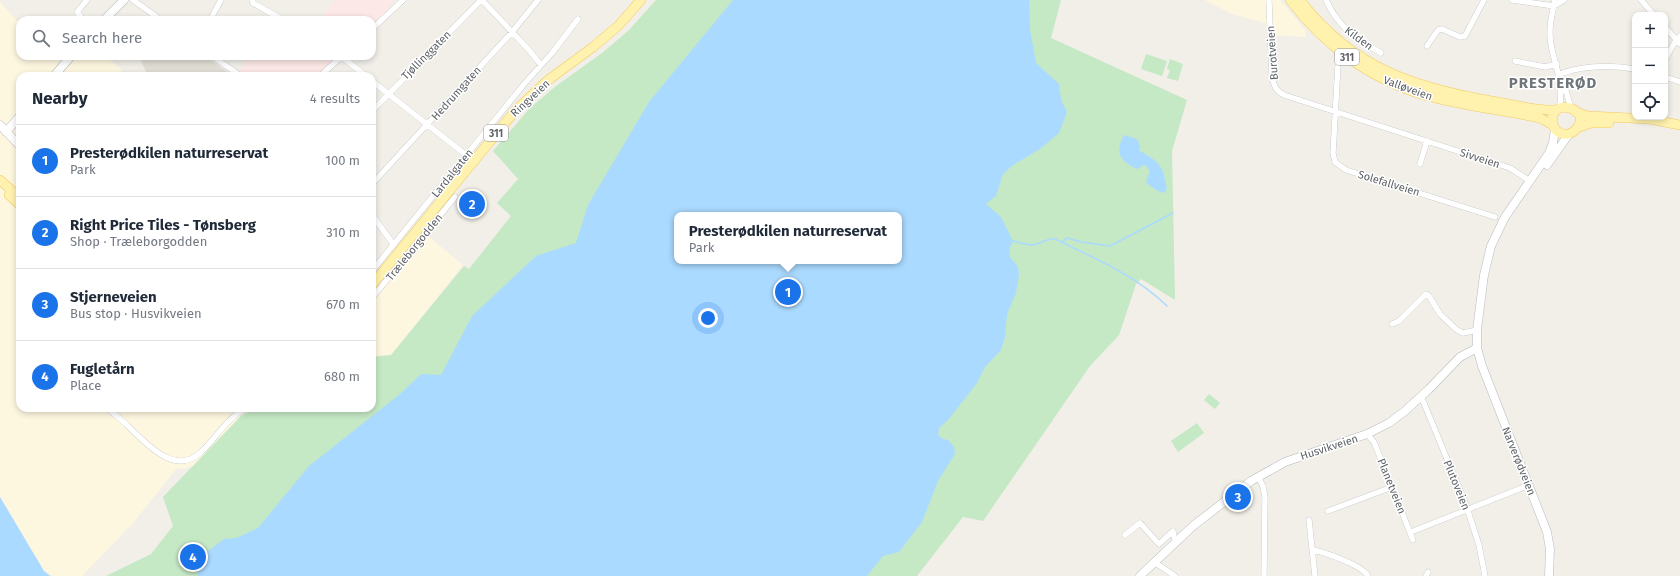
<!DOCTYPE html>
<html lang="en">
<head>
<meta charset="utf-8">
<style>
	:root { --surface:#fff; --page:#f2f2f3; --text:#1f2937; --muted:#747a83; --line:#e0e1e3; --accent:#1a73e8 }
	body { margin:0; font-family:"Fira Sans",sans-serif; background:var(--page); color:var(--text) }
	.controls { position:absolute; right:12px; top:12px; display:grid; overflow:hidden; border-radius:8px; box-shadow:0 2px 6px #0003 }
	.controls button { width:36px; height:36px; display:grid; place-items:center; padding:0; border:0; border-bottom:1px solid var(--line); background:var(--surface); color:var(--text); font:20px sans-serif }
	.you { position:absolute; left:708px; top:318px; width:14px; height:14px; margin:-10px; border:3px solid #fff; border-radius:50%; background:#1a73e8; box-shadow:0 0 0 6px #1a73e833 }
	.badge { display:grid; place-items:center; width:26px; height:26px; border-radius:50%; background:var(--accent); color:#fff; font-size:13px; font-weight:700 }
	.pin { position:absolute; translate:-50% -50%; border:2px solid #fff; box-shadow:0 1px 4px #0006 }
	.popup { position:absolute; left:674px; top:212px; width:228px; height:52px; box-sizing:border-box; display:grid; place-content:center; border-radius:8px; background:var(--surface); filter:drop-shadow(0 1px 3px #0005); font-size:13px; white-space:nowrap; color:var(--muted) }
	.popup b { font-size:15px; color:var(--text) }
	.popup::after { content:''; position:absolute; left:50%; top:100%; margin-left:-8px; border:8px solid transparent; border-top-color:var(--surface) }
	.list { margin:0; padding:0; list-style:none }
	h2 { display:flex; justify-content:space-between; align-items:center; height:52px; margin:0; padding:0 16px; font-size:17px }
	h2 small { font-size:13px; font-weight:400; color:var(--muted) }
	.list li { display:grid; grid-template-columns:26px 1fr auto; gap:12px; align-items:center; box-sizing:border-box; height:72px; padding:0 16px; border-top:1px solid var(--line) }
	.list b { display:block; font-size:15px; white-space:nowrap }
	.list p { margin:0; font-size:13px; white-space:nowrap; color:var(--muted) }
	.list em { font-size:13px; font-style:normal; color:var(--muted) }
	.icon { flex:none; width:22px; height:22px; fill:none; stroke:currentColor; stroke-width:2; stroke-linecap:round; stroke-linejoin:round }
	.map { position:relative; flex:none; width:1680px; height:576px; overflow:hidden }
	.search { position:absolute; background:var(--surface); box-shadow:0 2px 6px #0003; left:16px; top:16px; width:360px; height:44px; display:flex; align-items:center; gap:10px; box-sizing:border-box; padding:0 14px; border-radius:12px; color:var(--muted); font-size:15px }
	.panel { position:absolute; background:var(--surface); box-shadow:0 2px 6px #0003; left:16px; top:72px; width:360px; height:340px; border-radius:12px }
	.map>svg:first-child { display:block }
	.commercial { fill:#fef7e0 }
	.education { fill:#e1ded6 }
	.medical { fill:#fce8e6 }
	.green { fill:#c5e8c5; fill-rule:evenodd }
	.water { fill:#aadaff; fill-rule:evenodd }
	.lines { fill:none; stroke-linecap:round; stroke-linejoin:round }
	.stream { stroke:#aadaff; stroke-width:1.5 }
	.street-casing { stroke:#b5b8bc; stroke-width:6 }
	.secondary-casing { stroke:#b6babf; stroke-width:9 }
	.primary-casing { stroke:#f2c960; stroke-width:10 }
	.street { stroke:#fff; stroke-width:5.5 }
	.secondary { stroke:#fff; stroke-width:8 }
	.primary { stroke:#fff2af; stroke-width:9 }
	.labels { text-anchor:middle; stroke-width:3; stroke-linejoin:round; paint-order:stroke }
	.shield { fill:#fff; stroke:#8f9295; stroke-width:1 }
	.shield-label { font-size:10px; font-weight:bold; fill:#5f6368 }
	.street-label { font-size:11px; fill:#5f6368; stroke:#fff }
	.district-label { font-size:15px; font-weight:bold; letter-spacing:1px; fill:#70757a; stroke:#fff }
</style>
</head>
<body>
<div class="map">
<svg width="1680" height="576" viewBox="0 0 1680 576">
	<rect width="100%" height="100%" fill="#f1efe8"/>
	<path class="commercial" d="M1205,0H1280L1305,30L1306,37L1268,35L1266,23L1232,14Z
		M0,2L20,24V56H105L122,70L117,76H20V408H269L202,463L184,469L177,468L133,523L82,576H53L44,571L0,497Z
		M422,231L463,265L391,355L372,356V292Z"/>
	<path class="education" d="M145,56H205L233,76H148L141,61Z"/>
	<path class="medical" d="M336,0H392L394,3L372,24V20H318Z
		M249,56H336L337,57L316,76H245L239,71Z"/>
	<path class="green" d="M656,0H1061L1051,38L1187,100L1172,151L1175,300L1141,279L1136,284L1119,335L1090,366L983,521L963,517L917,576H106L151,554L173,526L163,497L241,416L255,408H372V357L391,355L464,266L469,269L511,216L497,203L518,179L493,151L530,108L556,86L602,53L628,31ZM677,215H899V261H677Z
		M1146,54L1167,61L1162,76L1141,69Z
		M1170,59L1183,64L1178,81L1167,78L1170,70L1167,69Z
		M1209,394L1220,403L1215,409L1204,400Z
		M1197,423L1204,433L1178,452L1171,441Z"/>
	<path class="water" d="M733,0H1029L1030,30L1036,63L1059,84L1061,100L1067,112L1059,133L1040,149L1013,165L1003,174L996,196L986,204L1001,217L1013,241L1009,249L1010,257L1018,267L1019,274L1016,293L1007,314L1005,337L1001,350L985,367L977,383L948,420L939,428L938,435L943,439L948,440L954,447L955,454L938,481L922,522L899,552L883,556L867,576H197L203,555L224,539L236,538L258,528L309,466L400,394L421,374L441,375L472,316L536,256L576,243L588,205L649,102ZM677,215H899V261H677Z
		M1124,135L1137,139L1140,146L1139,150C1153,159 1163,163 1165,180C1166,185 1168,187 1165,192L1163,193C1156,190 1151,187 1146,182L1150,171L1145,165H1143L1138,169L1135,168C1119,160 1115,152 1124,135Z
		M0,497L44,571L50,576H0Z"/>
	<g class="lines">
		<path class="stream" d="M1013,241C1019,242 1026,245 1033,245C1041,244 1046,238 1055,239C1094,258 1135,275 1167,306
			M1062,242L1067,238L1082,242L1110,246L1173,213"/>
		<defs>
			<path id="street" d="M133,0L161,20
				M252,0L253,3L283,20
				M482,0L529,50L541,65
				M1269,0L1272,77C1274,86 1276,91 1284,95L1510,168L1530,181
				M1326,0C1339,28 1355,38 1381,53
				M1512,0L1554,6L1564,0
				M1555,0C1552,14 1548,30 1551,44C1555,69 1565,82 1559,109
				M1641,0L1654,15
				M83,20L77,12L87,0
				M210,20L221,0
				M1665,27L1680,44
				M372,29L403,0
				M1427,46L1438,30L1442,29L1460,37L1465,36L1484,0
				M212,56L241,76
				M341,56L366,76
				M1665,60L1673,45L1680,36
				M1515,61L1545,67L1557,64
				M1338,65L1333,153L1335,162L1346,170L1495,217
				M1560,74C1584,65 1609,65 1635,69
				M320,76L342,56
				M1562,77L1571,108
				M1665,77L1680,82
				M372,81L466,155
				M372,111L481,0
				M1420,164L1427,141
				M372,184L512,32L538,0
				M372,215L394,245
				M372,271L525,83L552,53L578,19
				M372,298L455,197
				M1392,324L1399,321L1426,294L1429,296L1440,314L1457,330L1463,333L1477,330
				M1421,396L1466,505L1479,545L1485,576
				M107,408C114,414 122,420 128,426C147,444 176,478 202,451C217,437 227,418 246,408
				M1367,434L1374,442L1413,540
				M1258,477L1263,486L1265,497L1264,576
				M1328,511L1392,487
				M1309,520L1315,576
				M1411,532L1529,485
				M1125,535L1140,523L1159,544L1173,531L1175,541
				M1313,550C1326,553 1362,565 1368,576
				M1154,562L1175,576
				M1426,576L1428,572"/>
			<path id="secondary" d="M104,20L124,0
				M54,76L71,56
				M0,125L20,146
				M6,132L20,116
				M1547,165L1569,134
				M1140,576L1193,526L1251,481L1285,462L1367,434L1389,423L1405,411L1429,389L1460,357L1477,348
				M1549,576L1550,549L1547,532L1482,366L1477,348V330L1484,275L1491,246L1505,217L1549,153L1553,143L1555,129"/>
			<path id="primary" d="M1290,0C1324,45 1370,79 1424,95C1462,106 1502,110 1540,118C1544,120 1548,122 1551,124C1554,126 1555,129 1557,131C1563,136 1572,135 1577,128C1593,107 1546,96 1553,125
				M1300,0C1353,69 1415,88 1497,102C1516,105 1537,111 1557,110
				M1576,112L1588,116L1650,119L1680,125
				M1577,128L1591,123H1609
				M0,180L20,198
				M9,195L20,205
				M372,285L515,111L547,81L593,47L618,26L641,0"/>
		</defs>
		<use href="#street" class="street-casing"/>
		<use href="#secondary" class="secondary-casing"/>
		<use href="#primary" class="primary-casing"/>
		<use href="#street" class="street"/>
		<use href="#secondary" class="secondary"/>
		<use href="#primary" class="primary"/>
	</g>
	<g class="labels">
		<g class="shield">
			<rect x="1335" y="49" width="24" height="16" rx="3"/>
			<rect x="484" y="125" width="24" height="16" rx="3"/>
		</g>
		<g class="shield-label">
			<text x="1347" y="61">311</text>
			<text x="496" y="137">311</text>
		</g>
		<g class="street-label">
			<text transform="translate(1359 38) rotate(36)" y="4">Kilden</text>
			<text transform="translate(1272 53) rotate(-94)" y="4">Burotveien</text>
			<text transform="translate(426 55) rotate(-45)" y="4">Tjøllinggaten</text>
			<text transform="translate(1408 88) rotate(20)" y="4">Valløveien</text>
			<text transform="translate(456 93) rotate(-48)" y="4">Hedrumgaten</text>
			<text transform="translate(530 98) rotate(-43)" y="4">Ringveien</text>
			<text transform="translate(1480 158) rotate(18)" y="4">Sivveien</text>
			<text transform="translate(452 173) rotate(-51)" y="4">Lardalgaten</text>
			<text transform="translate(1389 183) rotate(17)" y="4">Solefallveien</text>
			<text transform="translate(414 247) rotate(-51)" y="4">Træleborgodden</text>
			<text transform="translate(1329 447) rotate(-18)" y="4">Husvikveien</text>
			<text transform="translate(1519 461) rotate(68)" y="4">Narverødveien</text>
			<text transform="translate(1457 485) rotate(68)" y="4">Plutoveien</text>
			<text transform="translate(1392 486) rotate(68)" y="4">Planetveien</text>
		</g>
		<g class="district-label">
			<text x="1553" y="88">PRESTERØD</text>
		</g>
	</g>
</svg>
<div class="controls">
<button>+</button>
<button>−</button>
<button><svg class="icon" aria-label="locate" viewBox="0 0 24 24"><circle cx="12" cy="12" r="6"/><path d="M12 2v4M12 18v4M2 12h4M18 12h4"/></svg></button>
</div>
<div class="you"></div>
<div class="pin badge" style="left:788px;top:292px">1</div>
<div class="popup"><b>Presterødkilen naturreservat</b>Park</div>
<div class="pin badge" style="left:472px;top:204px">2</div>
<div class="pin badge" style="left:1238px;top:497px">3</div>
<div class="pin badge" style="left:193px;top:557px">4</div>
<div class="search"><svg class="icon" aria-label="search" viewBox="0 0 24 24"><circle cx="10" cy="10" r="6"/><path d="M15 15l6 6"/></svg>Search here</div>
<section class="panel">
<h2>Nearby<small>4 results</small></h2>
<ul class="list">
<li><span class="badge">1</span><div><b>Presterødkilen naturreservat</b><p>Park</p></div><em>100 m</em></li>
<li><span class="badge">2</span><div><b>Right Price Tiles - Tønsberg</b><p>Shop · Træleborgodden</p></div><em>310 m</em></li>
<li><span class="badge">3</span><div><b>Stjerneveien</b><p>Bus stop · Husvikveien</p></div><em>670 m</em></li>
<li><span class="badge">4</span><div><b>Fugletårn</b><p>Place</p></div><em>680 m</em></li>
</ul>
</section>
</div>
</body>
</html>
